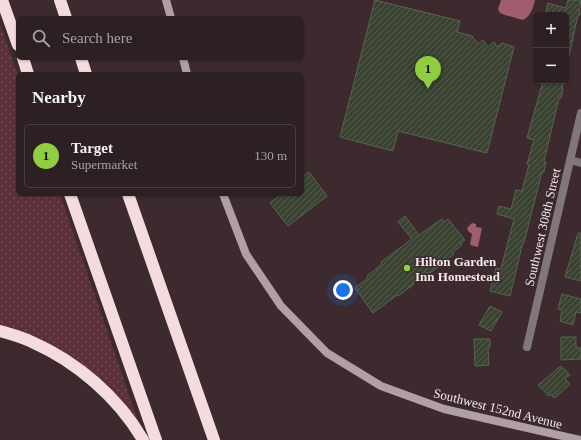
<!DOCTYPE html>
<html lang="en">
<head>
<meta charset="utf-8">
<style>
	:root { --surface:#2d2022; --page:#392d2f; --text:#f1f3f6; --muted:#a7a3a5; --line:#483e40; --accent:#90cd41 }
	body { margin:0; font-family:Georgia,serif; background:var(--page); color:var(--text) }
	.controls { position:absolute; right:12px; top:12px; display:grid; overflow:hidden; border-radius:6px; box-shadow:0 1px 3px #0004 }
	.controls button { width:36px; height:36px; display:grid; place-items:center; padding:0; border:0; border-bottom:1px solid var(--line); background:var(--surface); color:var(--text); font:20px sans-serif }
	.you { position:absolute; left:343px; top:290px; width:14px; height:14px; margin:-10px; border:3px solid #fff; border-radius:50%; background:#1a73e8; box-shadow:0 0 0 6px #1a73e833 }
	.badge { display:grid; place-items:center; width:26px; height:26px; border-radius:50%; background:var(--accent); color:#111; font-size:13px; font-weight:700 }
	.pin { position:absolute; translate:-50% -33px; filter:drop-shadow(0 1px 2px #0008) }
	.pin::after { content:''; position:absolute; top:21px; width:14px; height:12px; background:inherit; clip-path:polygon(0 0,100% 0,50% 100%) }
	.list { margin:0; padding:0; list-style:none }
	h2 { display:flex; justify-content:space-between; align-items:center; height:52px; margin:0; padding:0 16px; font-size:17px }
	h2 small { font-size:13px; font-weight:400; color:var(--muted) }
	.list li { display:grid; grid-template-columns:26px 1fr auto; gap:12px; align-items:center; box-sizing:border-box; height:64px; margin:0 8px 8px; padding:0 8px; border:1px solid var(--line); border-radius:6px }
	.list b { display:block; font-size:15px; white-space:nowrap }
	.list p { margin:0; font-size:13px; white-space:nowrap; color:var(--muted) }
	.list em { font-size:13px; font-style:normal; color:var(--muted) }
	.icon { flex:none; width:22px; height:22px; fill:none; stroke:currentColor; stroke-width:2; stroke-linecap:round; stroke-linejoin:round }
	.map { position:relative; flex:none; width:581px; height:440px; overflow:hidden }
	.search { position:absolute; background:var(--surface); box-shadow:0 1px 3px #0004; left:16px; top:16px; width:288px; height:44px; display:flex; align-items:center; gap:10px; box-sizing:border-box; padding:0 14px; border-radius:6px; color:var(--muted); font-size:15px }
	.panel { position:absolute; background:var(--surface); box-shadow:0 1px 3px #0004; left:16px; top:72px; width:288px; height:124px; border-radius:6px }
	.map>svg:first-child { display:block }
	.green { fill:url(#green-dots) }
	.water { fill:#9f5d6e }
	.building { fill:url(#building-hatch); stroke:#5b6353 }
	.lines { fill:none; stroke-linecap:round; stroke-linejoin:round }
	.street { stroke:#817779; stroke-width:8 }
	.secondary { stroke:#b0a0a3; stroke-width:8 }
	.highway { stroke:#f4dbe0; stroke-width:12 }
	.poi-dot { fill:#90cd41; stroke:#3c2a2e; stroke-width:1.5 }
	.labels { text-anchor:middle; stroke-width:3; stroke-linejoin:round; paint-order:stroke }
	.street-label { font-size:13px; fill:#f6e9ec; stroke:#3c2a2e }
	.poi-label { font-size:13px; font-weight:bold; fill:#f6e9ec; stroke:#3c2a2e; text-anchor:start }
</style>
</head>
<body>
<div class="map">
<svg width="581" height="440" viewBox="0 0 581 440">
	<defs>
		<pattern id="green-dots" width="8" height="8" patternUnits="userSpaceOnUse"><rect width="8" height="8" fill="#5c303b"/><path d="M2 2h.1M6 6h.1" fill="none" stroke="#744e58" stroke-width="1.8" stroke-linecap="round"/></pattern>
		<pattern id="building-hatch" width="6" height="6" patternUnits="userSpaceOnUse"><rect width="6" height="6" fill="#3a4232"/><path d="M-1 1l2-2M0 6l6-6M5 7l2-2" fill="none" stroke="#575d50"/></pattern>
	</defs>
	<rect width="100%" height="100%" fill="#3c2a2e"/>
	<path class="green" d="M0,24L18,75V194H60L137,418L134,419L121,401L0,325Z"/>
	<path class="water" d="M501,0H535C533,8 531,16 523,20L505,15L500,13L498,9Z
		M472,223L476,224V227L482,228L478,247L470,245L472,234L468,231L467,228Z"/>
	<path class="building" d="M375,0L460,21L457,32L472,36L478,44L483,40L488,47L494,42L497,47L502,43L514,47L487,153L398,131L393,151L340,137Z
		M568,0H581L579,12H580V15H578L569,56H566V15H545L548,3L566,8Z
		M543,81H551L563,84L562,89H563L561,98H559L544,161L546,162L544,172H542L529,223L524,243L523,242L510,296L490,291L496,268L501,269L514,219L497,214L499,206L511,209L516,190L522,191L529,165L527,164L534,140L527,138Z
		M309,172L327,196L288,226L270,203L281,194H302V177Z
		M405,216L419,235L442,219L444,222L448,219L465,240L461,243L462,245L453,252L454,254L429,274L427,272L413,282L414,284L398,296L397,295L373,313L355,288L368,278L367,276L382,264L381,262L412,239L398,222Z
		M578,233H581V281L565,277Z
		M562,294L581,299V313L576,312L573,325L560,321L562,310L558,309Z
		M490,306L502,312L491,331L479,325Z
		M561,337H576V348H581V359L561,360Z
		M474,339H490V347L488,348L489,365L475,366Z
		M561,366L570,375L565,379L570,384L556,397L555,396L554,398L550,394L549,396L538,385Z"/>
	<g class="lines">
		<path class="street" d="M570,160L581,163
			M527,347L581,113"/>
		<path class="secondary" d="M166,0L171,18
			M183,58L187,74
			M223,194L246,254L281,306L327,353L381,386L444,409L580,440"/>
		<path class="highway" d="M2,0L18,45
			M60,0L66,18
			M23,58L28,74
			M81,58L86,74
			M70,194L156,440
			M128,194L214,440
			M0,331C11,334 22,337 32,342C77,362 118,397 143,440"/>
	</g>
	<circle class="poi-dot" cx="407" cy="268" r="4"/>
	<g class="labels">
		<g class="street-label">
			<text transform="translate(542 227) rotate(-77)" y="5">Southwest 308th Street</text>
			<text transform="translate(498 408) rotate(14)" y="5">Southwest 152nd Avenue</text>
		</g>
		<g class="poi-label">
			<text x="415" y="266">Hilton Garden<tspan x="415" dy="15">Inn Homestead</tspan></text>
		</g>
	</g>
</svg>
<div class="controls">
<button>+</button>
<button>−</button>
</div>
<div class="you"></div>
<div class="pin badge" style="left:428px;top:89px">1</div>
<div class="search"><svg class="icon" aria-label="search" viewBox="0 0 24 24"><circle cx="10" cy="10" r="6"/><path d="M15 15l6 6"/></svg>Search here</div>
<section class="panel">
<h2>Nearby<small></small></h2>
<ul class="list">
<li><span class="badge">1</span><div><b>Target</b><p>Supermarket</p></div><em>130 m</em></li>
</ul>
</section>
</div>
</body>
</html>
